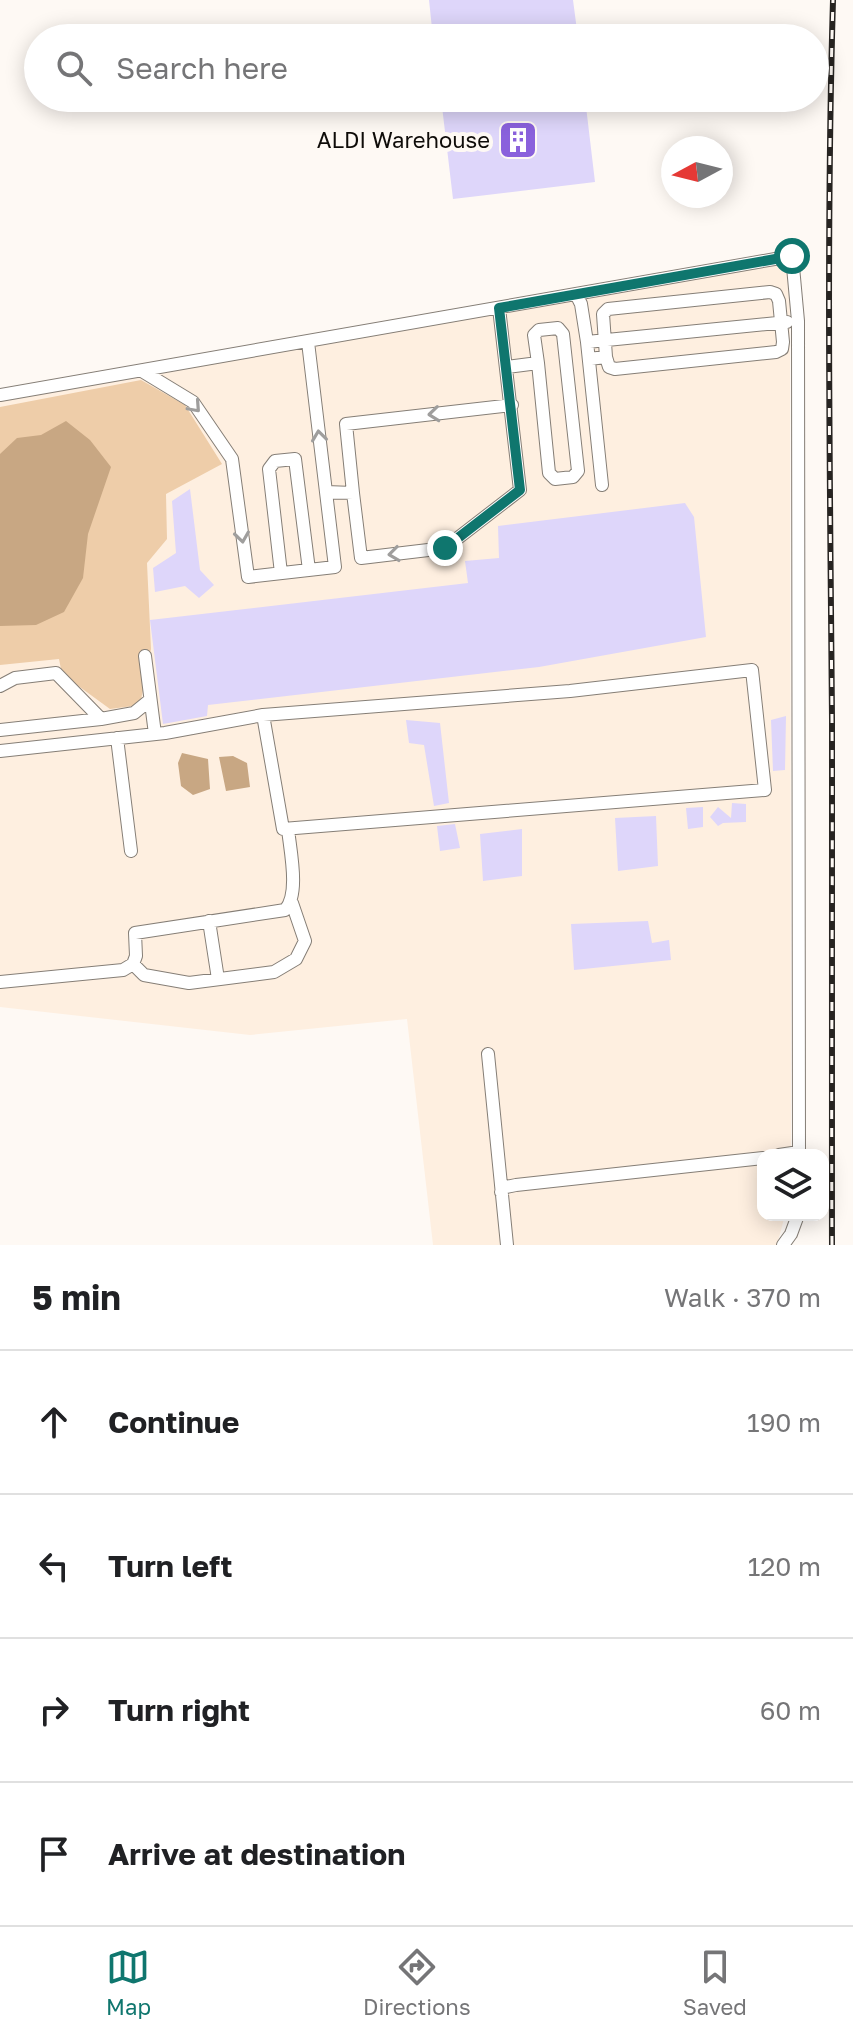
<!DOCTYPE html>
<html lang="en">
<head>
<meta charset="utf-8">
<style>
	:root { --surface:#fff; --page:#f2f2f2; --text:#202124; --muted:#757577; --line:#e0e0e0; --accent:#0f766e }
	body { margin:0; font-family:"Golos Text",sans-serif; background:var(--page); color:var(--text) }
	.controls { position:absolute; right:24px; bottom:24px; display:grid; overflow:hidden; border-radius:16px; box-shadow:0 4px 20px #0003 }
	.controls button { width:72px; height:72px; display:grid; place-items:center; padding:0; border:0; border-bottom:2px solid var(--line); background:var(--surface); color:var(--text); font:40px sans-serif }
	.compass { position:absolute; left:661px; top:136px; width:72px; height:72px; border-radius:50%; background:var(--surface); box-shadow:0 4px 20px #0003; rotate:263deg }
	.stop { position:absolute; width:24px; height:24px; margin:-18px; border:6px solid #0f766e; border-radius:50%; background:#fff }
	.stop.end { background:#0f766e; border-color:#fff; box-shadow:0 2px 8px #0008 }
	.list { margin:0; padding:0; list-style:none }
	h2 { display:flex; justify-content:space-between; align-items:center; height:104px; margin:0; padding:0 32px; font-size:34px }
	h2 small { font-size:26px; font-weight:400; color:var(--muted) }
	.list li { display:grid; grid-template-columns:52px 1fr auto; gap:24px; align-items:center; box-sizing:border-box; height:144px; padding:0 32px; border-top:2px solid var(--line) }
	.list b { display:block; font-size:30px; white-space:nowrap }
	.list em { font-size:26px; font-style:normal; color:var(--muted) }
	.icon { flex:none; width:44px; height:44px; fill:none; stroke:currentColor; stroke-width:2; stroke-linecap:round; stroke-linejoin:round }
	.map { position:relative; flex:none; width:853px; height:1245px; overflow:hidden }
	.search { position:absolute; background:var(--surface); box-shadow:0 4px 20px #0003; left:24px; right:24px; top:24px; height:88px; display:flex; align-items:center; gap:20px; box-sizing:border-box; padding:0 28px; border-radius:44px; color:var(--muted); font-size:30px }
	.sheet { height:680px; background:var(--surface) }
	nav { display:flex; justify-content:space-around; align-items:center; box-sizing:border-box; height:112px; border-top:2px solid var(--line); background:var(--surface); font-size:22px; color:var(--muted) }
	nav a { display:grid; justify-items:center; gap:4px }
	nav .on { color:var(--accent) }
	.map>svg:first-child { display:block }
	.built { fill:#feefe0 }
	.green { fill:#eecda9 }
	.water { fill:#c8a783 }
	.building { fill:#ded6fa }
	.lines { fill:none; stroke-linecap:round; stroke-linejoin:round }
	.minor-casing { stroke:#857e76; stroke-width:14 }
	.minor { stroke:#fff; stroke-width:12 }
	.rail-casing { stroke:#272421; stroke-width:6 }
	.rail { stroke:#fef9f4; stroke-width:3; stroke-dasharray:9; stroke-linecap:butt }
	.oneway { stroke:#9f9e9d }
	.route { stroke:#0f766e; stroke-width:10 }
	.labels { text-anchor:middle; stroke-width:8; stroke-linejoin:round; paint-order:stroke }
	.poi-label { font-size:22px; fill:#0f0c09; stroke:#fef9f4; text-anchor:end }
</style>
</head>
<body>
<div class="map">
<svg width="853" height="1245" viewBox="0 0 853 1245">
	<rect width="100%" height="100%" fill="#fef9f4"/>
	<path class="built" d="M774,261L790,271L791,1155H763V1215H785L777,1245H433L407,1019L250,1035L0,1007V401Z"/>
	<path class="green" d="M141,380L185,405L222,464L166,494L167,539L147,563L151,649L140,705L110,709L62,674L59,659L0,665V407Z"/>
	<path class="water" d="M66,421L90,440L111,467L88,534L83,578L64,612L36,625L0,626V454L17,438L41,435Z
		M182,753L208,759L210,789L193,795L181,786L178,763Z
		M233,756L247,763L250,787L226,791L219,757Z"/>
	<path class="building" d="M429,0H573L578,38H433Z
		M441,98H585L595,182L453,199Z
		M190,489L200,570L214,585L199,598L185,586L155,592L153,568L176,553L172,501Z
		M685,503L694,517L706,637L539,667L208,705L207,716L163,724L150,620L468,583L465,561L499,558L498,526Z
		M786,716L785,770L773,771L771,720Z
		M406,720L440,723L449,803L434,806L424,745L409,743Z
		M732,803L746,804V822L723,823L718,826L710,817L718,807L731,818Z
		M703,807V827L688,829L686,808Z
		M656,816L658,866L618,871L615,818Z
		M455,824L460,848L440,851L437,826Z
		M522,829V876L483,881L480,834Z
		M648,921L652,943L669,940L671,960L574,970L571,924Z"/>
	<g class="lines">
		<defs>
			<path id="minor" d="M576,294L581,304L587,342L602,485
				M587,342L787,322
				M589,359L606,357L609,367L615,369L776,352L782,349L783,342L779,301L776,294L770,292L608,309L603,314L606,357
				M507,367L538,363L549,473L555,479L573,477L578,471L563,334L558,328L539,330L534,335L538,363
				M142,371L193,402L232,459L248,577L335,567L308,342
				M0,395L792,256L798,321L799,1155
				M326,492L353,493L361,558L445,548L520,490L499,308
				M353,493L346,424L512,405
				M281,573L269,469L275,461L295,459L309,570
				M145,656L155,734
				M0,686L15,678L56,673L101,719L0,730
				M101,719L134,713L150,700
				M117,738L131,851
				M0,751L165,733L263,715L570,691L752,670L765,790L283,829L263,715
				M209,921L218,979
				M133,964L144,975L189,983L274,972L296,959L305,941L292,903
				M0,982L123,970L133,964L136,956L135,933L285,910C300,894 290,850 288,829
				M488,1054L507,1245
				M779,1155L799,1152
				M501,1192L506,1187L516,1185L763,1158
				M783,1245L791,1234L798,1215"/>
		</defs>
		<use href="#minor" class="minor-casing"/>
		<use href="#minor" class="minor"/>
		<defs>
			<path id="rail" d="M832,1245C831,1070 833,895 832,719C830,480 826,240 833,0"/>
		</defs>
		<use href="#rail" class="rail-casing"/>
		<use href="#rail" class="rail"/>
	</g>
	<defs><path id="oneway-chevron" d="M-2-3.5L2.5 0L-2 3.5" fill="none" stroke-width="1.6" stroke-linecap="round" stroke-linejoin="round" transform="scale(2)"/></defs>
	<g class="oneway">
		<use href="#oneway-chevron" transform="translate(195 407) rotate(48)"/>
		<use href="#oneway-chevron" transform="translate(434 414) rotate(174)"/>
		<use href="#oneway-chevron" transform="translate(319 436) rotate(-97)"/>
		<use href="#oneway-chevron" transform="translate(242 537) rotate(82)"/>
		<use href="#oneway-chevron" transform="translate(394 554) rotate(173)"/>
	</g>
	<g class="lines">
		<path class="route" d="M445,548L520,490L499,308L792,256"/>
	</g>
	<defs>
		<symbol id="building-square" viewBox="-11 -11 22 22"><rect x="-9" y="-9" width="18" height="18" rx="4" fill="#8a61dc" stroke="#fef9f4"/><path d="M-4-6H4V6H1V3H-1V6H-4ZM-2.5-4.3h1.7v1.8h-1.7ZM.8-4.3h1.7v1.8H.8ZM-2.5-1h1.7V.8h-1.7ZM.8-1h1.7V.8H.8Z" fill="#fff"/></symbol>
	</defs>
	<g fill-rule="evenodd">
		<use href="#building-square" x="496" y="118" width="44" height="44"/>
	</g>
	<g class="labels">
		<g class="poi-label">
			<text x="490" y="148">ALDI Warehouse</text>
		</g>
	</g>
</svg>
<div class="controls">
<button><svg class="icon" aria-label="layers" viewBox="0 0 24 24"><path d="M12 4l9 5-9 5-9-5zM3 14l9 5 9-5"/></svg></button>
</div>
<svg class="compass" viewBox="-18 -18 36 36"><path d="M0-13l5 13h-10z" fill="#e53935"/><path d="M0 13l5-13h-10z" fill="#757577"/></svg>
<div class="stop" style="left:792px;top:256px"></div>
<div class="stop end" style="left:445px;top:548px"></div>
<div class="search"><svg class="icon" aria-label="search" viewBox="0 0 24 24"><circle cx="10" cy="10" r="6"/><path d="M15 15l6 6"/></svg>Search here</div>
</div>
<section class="sheet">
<h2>5 min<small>Walk · 370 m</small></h2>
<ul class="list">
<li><svg class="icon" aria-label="ahead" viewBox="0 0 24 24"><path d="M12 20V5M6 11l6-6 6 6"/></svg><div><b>Continue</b></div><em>190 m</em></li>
<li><svg class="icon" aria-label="left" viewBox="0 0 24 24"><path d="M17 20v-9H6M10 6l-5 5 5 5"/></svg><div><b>Turn left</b></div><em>120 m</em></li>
<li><svg class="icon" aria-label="right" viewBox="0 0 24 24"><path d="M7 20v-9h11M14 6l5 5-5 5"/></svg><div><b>Turn right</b></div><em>60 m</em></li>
<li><svg class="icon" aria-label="arrive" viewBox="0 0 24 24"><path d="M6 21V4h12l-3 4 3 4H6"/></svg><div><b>Arrive at destination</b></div></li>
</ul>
</section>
<nav>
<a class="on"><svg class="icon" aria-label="map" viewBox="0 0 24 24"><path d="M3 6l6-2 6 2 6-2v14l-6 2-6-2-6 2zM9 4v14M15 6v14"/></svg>Map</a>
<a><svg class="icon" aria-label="directions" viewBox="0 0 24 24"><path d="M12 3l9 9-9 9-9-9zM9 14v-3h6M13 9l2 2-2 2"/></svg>Directions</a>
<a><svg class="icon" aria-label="saved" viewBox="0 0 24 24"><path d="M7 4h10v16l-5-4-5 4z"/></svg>Saved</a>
</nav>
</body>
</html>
